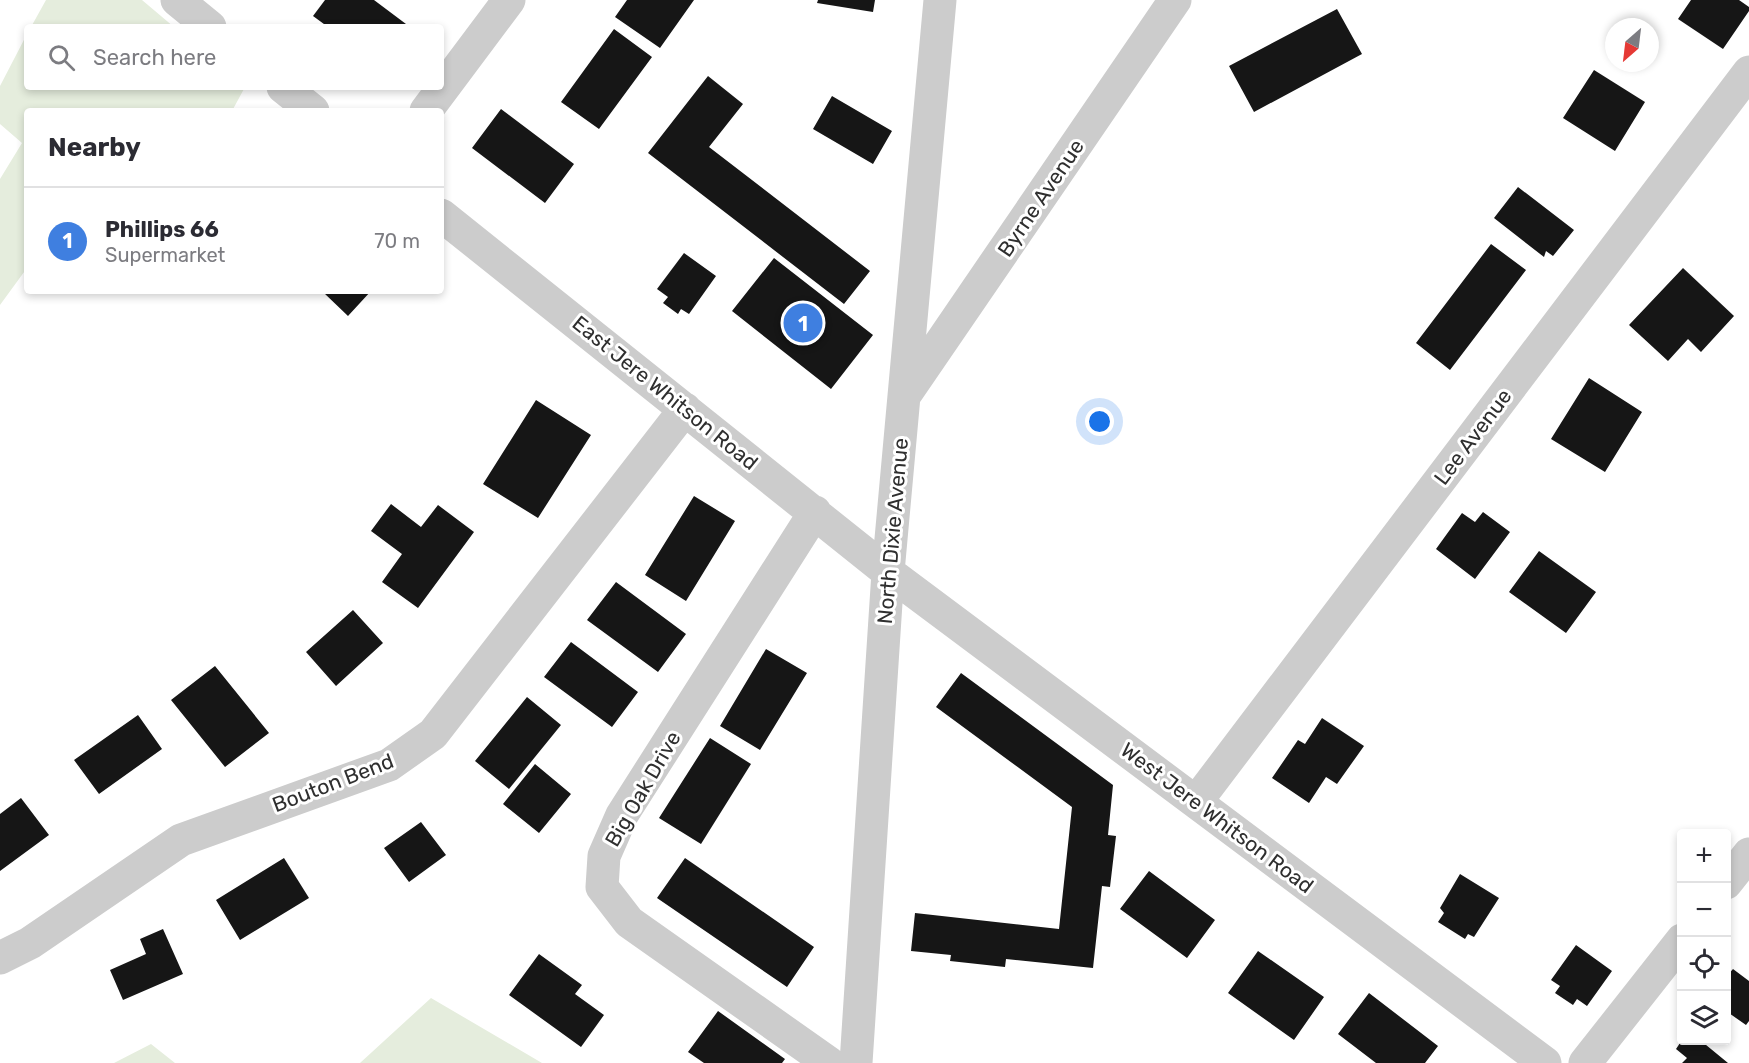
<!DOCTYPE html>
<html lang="en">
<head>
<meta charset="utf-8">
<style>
	:root { --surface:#fff; --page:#f2f2f3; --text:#2b2b33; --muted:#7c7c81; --line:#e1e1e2; --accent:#eb2c3b }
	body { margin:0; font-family:Rubik,sans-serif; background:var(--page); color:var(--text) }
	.controls { position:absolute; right:18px; bottom:18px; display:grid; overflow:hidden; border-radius:6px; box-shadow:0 3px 9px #0003 }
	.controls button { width:54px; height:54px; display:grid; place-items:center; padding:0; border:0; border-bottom:2px solid var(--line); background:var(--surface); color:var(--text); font:30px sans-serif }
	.compass { position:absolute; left:1605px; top:18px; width:54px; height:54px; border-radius:50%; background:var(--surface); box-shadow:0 3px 9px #0003; rotate:208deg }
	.you { position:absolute; left:1100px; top:422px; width:21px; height:21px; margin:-15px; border:4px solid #fff; border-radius:50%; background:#1a73e8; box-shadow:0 0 0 9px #1a73e833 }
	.badge { display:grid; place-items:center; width:39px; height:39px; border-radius:50%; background:var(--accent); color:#fff; font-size:20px; font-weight:700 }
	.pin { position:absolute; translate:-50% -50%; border:3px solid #fff; box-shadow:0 2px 6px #0006 }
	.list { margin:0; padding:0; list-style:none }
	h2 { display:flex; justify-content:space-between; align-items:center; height:78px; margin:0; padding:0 24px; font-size:26px }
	h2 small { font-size:20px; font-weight:400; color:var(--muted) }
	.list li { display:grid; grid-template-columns:39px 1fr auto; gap:18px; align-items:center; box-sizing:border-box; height:108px; padding:0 24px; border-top:2px solid var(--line) }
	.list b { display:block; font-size:22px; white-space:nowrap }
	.list p { margin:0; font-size:20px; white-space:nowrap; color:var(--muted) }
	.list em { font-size:20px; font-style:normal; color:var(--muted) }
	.icon { flex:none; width:33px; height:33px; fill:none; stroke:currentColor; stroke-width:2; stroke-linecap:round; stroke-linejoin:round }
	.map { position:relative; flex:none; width:1749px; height:1063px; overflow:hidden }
	.search { position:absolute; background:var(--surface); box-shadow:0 3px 9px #0003; left:24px; top:24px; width:420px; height:66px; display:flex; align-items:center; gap:15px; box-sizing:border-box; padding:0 21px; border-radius:6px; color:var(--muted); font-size:22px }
	.panel { position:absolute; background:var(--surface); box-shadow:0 3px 9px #0003; left:24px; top:108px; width:420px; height:186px; border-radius:6px }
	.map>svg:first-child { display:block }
	.green { fill:#e5eddd }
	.building { fill:#161616 }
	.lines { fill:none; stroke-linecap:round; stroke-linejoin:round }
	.minor { stroke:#ccc; stroke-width:33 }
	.labels { text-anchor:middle; stroke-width:6; stroke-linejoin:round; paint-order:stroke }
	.street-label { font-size:21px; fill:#2f2f2f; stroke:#fff }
</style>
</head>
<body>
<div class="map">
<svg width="1749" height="1063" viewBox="0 0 1749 1063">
	<rect width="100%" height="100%" fill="#fff"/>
	<path class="green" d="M46,0H142L174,27H31Z
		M27,34V87H245L232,111H27V268L0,305V179L22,143L0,124V86Z
		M431,998L542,1063H360Z
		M151,1044L175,1063H114Z"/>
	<path class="building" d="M325,0H374L410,27H328L313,16Z
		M627,0H694L660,48L615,17Z
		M818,0H875L873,12L817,3Z
		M1691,0H1739L1749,7V11L1723,49L1678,19Z
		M1337,9L1362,54L1254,112L1229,66Z
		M614,29L652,57L599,129L561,102Z
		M1594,70L1645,102L1615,151L1563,118Z
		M708,76L743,104L709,147L870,271L844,304L648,153Z
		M832,96L892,131L873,164L813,129Z
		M501,109L574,164L545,203L472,148Z
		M1518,187L1574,230L1553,256L1546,251L1544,257L1494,218Z
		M1491,244L1526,270L1450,370L1416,343Z
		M684,253L716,276L689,314L681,309L678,314L663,303L668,297L657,289Z
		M774,258L873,335L831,389L732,311Z
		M1683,268L1734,316L1701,352L1688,339L1668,361L1629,325Z
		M325,291H371L348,316L324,293Z
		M1589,378L1642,412L1605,472L1551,439Z
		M536,400L591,435L538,518L483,484Z
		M694,496L735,521L686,601L645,575Z
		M391,504L421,527L438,505L474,532L418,608L382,582L402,554L371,531Z
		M1483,512L1510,532L1475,579L1436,549L1462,513L1475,522Z
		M1539,551L1596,592L1566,633L1509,592Z
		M616,582L686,634L658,672L587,620Z
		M353,610L383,643L336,686L306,652Z
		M571,642L638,692L612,727L544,677Z
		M766,649L807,673L760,750L720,726Z
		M215,666L269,733L225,767L171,700Z
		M961,673L1113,785L1108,835L1116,836L1110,887L1102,886L1093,968L1006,959L1005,967L950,961L951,955L911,951L915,913L1059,929L1072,807L936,707Z
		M527,697L561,725L509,789L475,761Z
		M138,715L162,749L99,794L74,760Z
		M1322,718L1364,746L1337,784L1326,777L1309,803L1272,778L1298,740L1305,744Z
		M710,738L751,764L701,844L659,818Z
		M535,764L571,794L539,833L503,804Z
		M21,798L49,835L0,871V814Z
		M421,822L446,855L409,882L384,848Z
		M284,858L309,898L240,940L216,900Z
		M685,858L814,947L787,987L657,898Z
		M1149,871L1215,920L1187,958L1120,909Z
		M1460,874L1499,898L1474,937L1468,934L1465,939L1438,922L1444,913L1440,908Z
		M163,929L183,974L123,1000L110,970L146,954L140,939Z
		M1576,945L1612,971L1587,1006L1577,999L1573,1005L1555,993L1560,986L1551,980Z
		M1258,951L1324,997L1294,1040L1228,993Z
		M539,954L582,985L575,994L604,1015L581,1047L509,995Z
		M1733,969L1749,981V1021L1746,1025L1726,1011V977Z
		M1369,993L1438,1046L1425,1063H1376L1338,1034Z
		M718,1011L785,1059L782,1063H704L688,1052Z
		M1682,1040H1700L1728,1063H1682L1687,1058L1676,1049Z"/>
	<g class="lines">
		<path class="minor" d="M177,0L210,27
			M283,87L313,111
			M426,111L509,0
			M441,215L888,572L1545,1063
			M907,392L1175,0
			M815,512L622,815L604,856L602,887L629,922L829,1063
			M1196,802L1749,72
			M1726,883L1749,854
			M0,958L30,943L181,840L389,765L433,734L685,409
			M856,1063L888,572L940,0
			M1585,1063L1682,940"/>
	</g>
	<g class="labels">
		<g class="street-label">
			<text transform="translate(1041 198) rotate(-56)" y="7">Byrne Avenue</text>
			<text transform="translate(665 393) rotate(39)" y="7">East Jere Whitson Road</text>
			<text transform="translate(1473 437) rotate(-53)" y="7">Lee Avenue</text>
			<text transform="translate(893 531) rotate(-85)" y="7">North Dixie Avenue</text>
			<text transform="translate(333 783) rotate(-21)" y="7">Bouton Bend</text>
			<text transform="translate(643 789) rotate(-60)" y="7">Big Oak Drive</text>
			<text transform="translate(1217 818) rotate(37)" y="7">West Jere Whitson Road</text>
		</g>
	</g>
</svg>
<div class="controls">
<button>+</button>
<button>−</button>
<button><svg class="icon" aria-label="locate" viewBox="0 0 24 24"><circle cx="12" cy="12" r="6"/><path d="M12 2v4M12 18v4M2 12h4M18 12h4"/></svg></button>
<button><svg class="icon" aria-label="layers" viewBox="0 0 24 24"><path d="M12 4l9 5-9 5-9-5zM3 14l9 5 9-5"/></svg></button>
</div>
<svg class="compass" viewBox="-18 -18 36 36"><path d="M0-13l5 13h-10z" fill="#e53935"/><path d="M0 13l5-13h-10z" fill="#7c7c81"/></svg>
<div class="you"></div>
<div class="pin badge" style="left:803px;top:323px;background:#3f7fe0">1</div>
<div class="search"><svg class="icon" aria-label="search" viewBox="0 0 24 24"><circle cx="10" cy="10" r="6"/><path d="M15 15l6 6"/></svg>Search here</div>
<section class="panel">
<h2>Nearby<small></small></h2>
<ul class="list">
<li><span class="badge" style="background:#3f7fe0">1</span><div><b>Phillips 66</b><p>Supermarket</p></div><em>70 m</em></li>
</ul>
</section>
</div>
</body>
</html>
